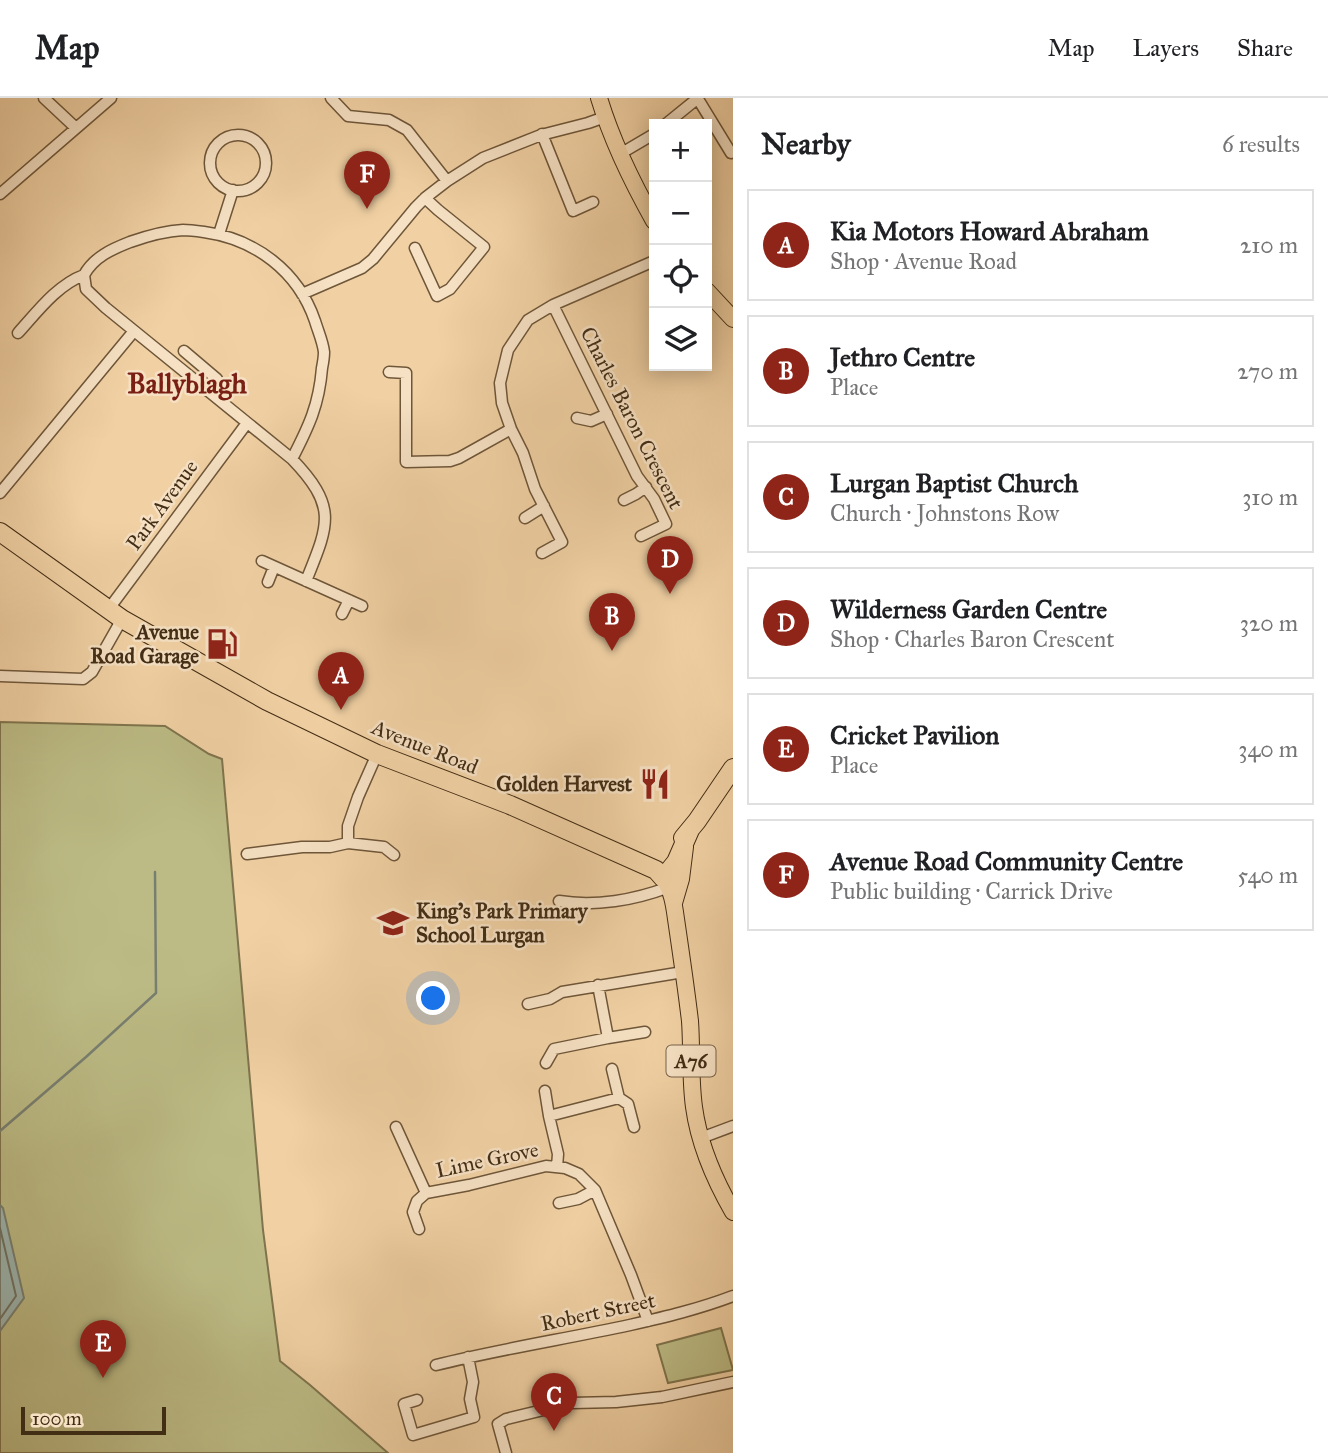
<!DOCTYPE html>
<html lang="en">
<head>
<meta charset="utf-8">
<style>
	:root { --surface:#fff; --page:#f6f6f6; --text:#202124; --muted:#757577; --line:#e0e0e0; --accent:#8f2418 }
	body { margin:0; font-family:"IM FELL Great Primer",serif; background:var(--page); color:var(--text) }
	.controls { position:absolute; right:21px; top:21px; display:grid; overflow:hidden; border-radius:0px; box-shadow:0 4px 18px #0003 }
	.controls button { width:63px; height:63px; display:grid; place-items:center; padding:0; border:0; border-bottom:2px solid var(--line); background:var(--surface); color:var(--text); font:35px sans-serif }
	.scale { position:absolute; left:21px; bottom:18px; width:145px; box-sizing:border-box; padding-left:7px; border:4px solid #422d15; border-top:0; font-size:19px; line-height:24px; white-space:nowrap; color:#422d15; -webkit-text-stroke:5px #f6e1c4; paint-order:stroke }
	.you { position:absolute; left:434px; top:901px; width:24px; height:24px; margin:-18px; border:5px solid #fff; border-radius:50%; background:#1a73e8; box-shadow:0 0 0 10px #1a73e833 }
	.badge { display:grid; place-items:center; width:46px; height:46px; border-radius:50%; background:var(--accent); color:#fff; font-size:23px; font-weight:700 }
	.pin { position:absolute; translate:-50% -58px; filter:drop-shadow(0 2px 4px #0008) }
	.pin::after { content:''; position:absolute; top:37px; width:24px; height:21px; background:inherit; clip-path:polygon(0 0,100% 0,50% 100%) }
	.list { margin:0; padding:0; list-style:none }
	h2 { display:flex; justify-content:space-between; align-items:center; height:91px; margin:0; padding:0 28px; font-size:30px }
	h2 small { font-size:23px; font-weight:400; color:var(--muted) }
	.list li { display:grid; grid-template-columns:46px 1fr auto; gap:21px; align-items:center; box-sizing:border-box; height:112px; margin:0 14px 14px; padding:0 14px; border:2px solid var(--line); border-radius:0px }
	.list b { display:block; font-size:26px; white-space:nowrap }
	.list p { margin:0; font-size:23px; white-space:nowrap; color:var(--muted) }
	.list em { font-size:23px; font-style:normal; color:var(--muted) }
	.icon { flex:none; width:38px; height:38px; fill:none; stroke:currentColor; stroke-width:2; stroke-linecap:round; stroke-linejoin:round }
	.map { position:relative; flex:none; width:733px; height:1355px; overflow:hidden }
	header { display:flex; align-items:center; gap:42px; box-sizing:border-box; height:98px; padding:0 35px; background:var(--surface); border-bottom:2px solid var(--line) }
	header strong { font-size:33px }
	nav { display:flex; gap:38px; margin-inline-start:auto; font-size:24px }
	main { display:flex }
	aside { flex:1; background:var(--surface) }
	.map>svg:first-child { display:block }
	.green { fill:#bcbb85; stroke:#7f744d; stroke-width:2 }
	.water { fill:#9cb5af; stroke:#787f71; stroke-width:2 }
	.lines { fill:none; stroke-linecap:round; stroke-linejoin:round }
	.shore { stroke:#6f7162; stroke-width:2 }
	.stream { stroke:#787f71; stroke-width:2.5 }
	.minor-casing { stroke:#6e5639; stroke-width:13 }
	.primary-casing { stroke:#422d15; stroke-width:18 }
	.trunk-casing { stroke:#422d15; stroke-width:20 }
	.minor { stroke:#f6e1c4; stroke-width:10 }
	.primary { stroke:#f1d1a4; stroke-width:16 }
	.trunk { stroke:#f1d1a4; stroke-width:18 }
	.labels { text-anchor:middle; stroke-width:5; stroke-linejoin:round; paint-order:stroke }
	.shield { fill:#f6e1c4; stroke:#78634a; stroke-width:2 }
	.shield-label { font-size:19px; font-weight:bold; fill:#422d15 }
	.street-label { font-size:21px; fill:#422d15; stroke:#f6e1c4 }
	.poi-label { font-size:21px; font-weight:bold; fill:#422d15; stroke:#f6e1c4; text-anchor:end }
	.district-label { font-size:28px; font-weight:bold; fill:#7a1f14; stroke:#f6e1c4 }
</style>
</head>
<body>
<header>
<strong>Map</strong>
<nav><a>Map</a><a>Layers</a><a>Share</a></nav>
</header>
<main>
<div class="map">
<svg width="733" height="1355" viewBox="0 0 733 1355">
	<rect width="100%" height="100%" fill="#f1d1a4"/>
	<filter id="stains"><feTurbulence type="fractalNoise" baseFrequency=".00286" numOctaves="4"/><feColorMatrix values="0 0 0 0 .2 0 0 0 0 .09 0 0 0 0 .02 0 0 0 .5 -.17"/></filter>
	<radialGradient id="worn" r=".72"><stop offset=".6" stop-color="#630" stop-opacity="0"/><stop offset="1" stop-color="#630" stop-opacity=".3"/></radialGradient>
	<path class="green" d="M0,624L165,628L209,656L222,661L263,1132L280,1263L310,1287L388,1355H0Z
		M721,1230L733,1272L668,1285L657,1247Z"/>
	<path class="water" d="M0,1107L3,1110L24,1200L0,1233Z"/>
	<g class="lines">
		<path class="shore" d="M0,1130L16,1198L0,1221"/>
		<path class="stream" d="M0,1033L86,959L156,895L155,774"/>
		<defs>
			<path id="minor" d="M44,0L76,30
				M331,0L348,18L389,22L407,32L447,83
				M698,1L731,55
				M666,26L698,0
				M542,36L573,113L593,104
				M210 65a28 28 0 1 1 56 0a28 28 0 1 1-56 0Z
				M620,56L654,36
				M0,96L111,0
				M219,136L233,92
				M415,150L437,198L450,191L484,149L438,112L425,100
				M84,177C94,159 112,151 130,144C147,138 165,133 183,132C190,132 197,133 204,134C255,141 298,173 315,223C318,233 323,244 324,254C324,259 323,265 322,270C319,307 309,328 292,361
				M84,177L86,191L106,210L292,361C338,409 329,426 306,483
				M302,196L362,170L373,161L416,109L425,100L447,83L483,60L541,37L588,25L605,19
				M553,207L637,378L654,401L666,426L641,438
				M18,235C37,214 57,187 84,177
				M184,253L217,281L208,293
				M389,274L406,275V364L450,363L459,360L511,331
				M577,320L591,323L607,316
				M0,395L134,233
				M624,402L636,396L646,389
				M525,420L544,408
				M542,455L562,444L535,391L523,355L511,331L502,305L500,285L508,252L528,222L553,207L654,163
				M262,463L362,508
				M268,484L274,469
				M108,512L247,325
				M342,516L349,502
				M0,578L83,581L92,574L122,521
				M348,745V728L358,699L377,656
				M247,756L302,749H330L348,745L384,749L394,757
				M559,803C595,809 635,802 669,789
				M598,887L608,940L645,934
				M528,906L550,901L562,894L683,874
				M546,965L554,951L608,940
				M612,971L619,1000
				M545,993L549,1018
				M396,1029L426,1095
				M701,1040L733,1028
				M557,1069L558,1056L549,1018L619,1000L628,1006L634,1029
				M559,1105L578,1101L595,1092
				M419,1131L413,1114L417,1103L426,1095L469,1087L546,1068L565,1070L579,1076L595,1092L631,1177L648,1223
				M436,1267C500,1251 565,1241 630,1227C665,1219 699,1211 733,1198
				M417,1302L404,1306L413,1337L474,1319L470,1301L473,1284L468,1259
				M506,1355L498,1326L506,1321L572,1305L616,1304L662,1299L733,1284"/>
			<path id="primary" d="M599,0C612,43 632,84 654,123
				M707,193L733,221
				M663,780C672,792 674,806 676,821C681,855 686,889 690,923C692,951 690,980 694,1009C699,1046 714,1081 733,1114
				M674,805L681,781L685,749"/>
			<path id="trunk" d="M0,434L122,521L267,603L377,656L510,707L656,772L663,780L676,764L690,732
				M683,740L697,723L733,670"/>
		</defs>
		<use href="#minor" class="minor-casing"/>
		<use href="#primary" class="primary-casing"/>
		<use href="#trunk" class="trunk-casing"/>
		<use href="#minor" class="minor"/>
		<use href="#primary" class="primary"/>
		<use href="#trunk" class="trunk"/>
	</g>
	<defs>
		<symbol id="fuel-bare" viewBox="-9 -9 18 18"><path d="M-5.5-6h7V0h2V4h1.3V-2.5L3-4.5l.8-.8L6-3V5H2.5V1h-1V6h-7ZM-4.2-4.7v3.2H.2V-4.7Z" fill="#8f2418" stroke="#f6e1c4" stroke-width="2.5" paint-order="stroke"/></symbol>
		<symbol id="restaurant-bare" viewBox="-9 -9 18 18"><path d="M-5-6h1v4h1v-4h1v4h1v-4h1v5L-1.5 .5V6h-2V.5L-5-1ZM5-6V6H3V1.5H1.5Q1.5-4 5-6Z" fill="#8f2418" stroke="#f6e1c4" stroke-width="2.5" paint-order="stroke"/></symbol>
		<symbol id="school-bare" viewBox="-9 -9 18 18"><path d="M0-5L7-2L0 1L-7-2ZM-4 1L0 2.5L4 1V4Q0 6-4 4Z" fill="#8f2418" stroke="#f6e1c4" stroke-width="2.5" paint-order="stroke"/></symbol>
	</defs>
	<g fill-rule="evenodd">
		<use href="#fuel-bare" x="200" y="524" width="44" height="44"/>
		<use href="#restaurant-bare" x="633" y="664" width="44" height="44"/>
		<use href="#school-bare" x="371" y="803" width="44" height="44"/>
	</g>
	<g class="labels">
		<rect class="shield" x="666.5" y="947.5" width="49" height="31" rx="5"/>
		<g class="shield-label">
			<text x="691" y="970">A76</text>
		</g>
		<g class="street-label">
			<text transform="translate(632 320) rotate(63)" y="7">Charles Baron Crescent</text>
			<text transform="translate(162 407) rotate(-54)" y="7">Park Avenue</text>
			<text transform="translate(425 649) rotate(22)" y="7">Avenue Road</text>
			<text transform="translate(487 1062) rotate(-12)" y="7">Lime Grove</text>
			<text transform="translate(598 1214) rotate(-12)" y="7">Robert Street</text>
		</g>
		<g class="poi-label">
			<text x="199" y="541">Avenue<tspan x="199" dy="24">Road Garage</tspan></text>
			<text x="632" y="693">Golden Harvest</text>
			<text x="416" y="820" text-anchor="start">King's Park Primary<tspan x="416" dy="24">School Lurgan</tspan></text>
		</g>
		<g class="district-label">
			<text x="187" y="295">Ballyblagh</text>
		</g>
	</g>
	<rect width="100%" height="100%" filter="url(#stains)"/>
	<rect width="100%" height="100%" fill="url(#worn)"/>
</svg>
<div class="controls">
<button>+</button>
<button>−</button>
<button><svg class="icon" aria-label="locate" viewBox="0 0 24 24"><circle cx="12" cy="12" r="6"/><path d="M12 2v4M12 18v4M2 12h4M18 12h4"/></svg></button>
<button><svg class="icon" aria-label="layers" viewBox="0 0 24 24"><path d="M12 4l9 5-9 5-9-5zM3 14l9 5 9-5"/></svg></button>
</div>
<div class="scale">100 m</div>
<div class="you"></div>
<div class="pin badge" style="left:341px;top:612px">A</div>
<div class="pin badge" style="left:612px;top:553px">B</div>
<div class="pin badge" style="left:554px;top:1333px">C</div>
<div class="pin badge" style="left:670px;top:496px">D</div>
<div class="pin badge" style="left:103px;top:1280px">E</div>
<div class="pin badge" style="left:367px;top:111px">F</div>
</div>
<aside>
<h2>Nearby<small>6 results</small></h2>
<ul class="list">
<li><span class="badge">A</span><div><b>Kia Motors Howard Abraham</b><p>Shop · Avenue Road</p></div><em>210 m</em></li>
<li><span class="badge">B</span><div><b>Jethro Centre</b><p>Place</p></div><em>270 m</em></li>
<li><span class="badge">C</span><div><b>Lurgan Baptist Church</b><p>Church · Johnstons Row</p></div><em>310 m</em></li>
<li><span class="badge">D</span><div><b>Wilderness Garden Centre</b><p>Shop · Charles Baron Crescent</p></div><em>320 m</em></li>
<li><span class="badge">E</span><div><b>Cricket Pavilion</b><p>Place</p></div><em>340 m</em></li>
<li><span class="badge">F</span><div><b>Avenue Road Community Centre</b><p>Public building · Carrick Drive</p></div><em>540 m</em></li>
</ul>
</aside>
</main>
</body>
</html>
